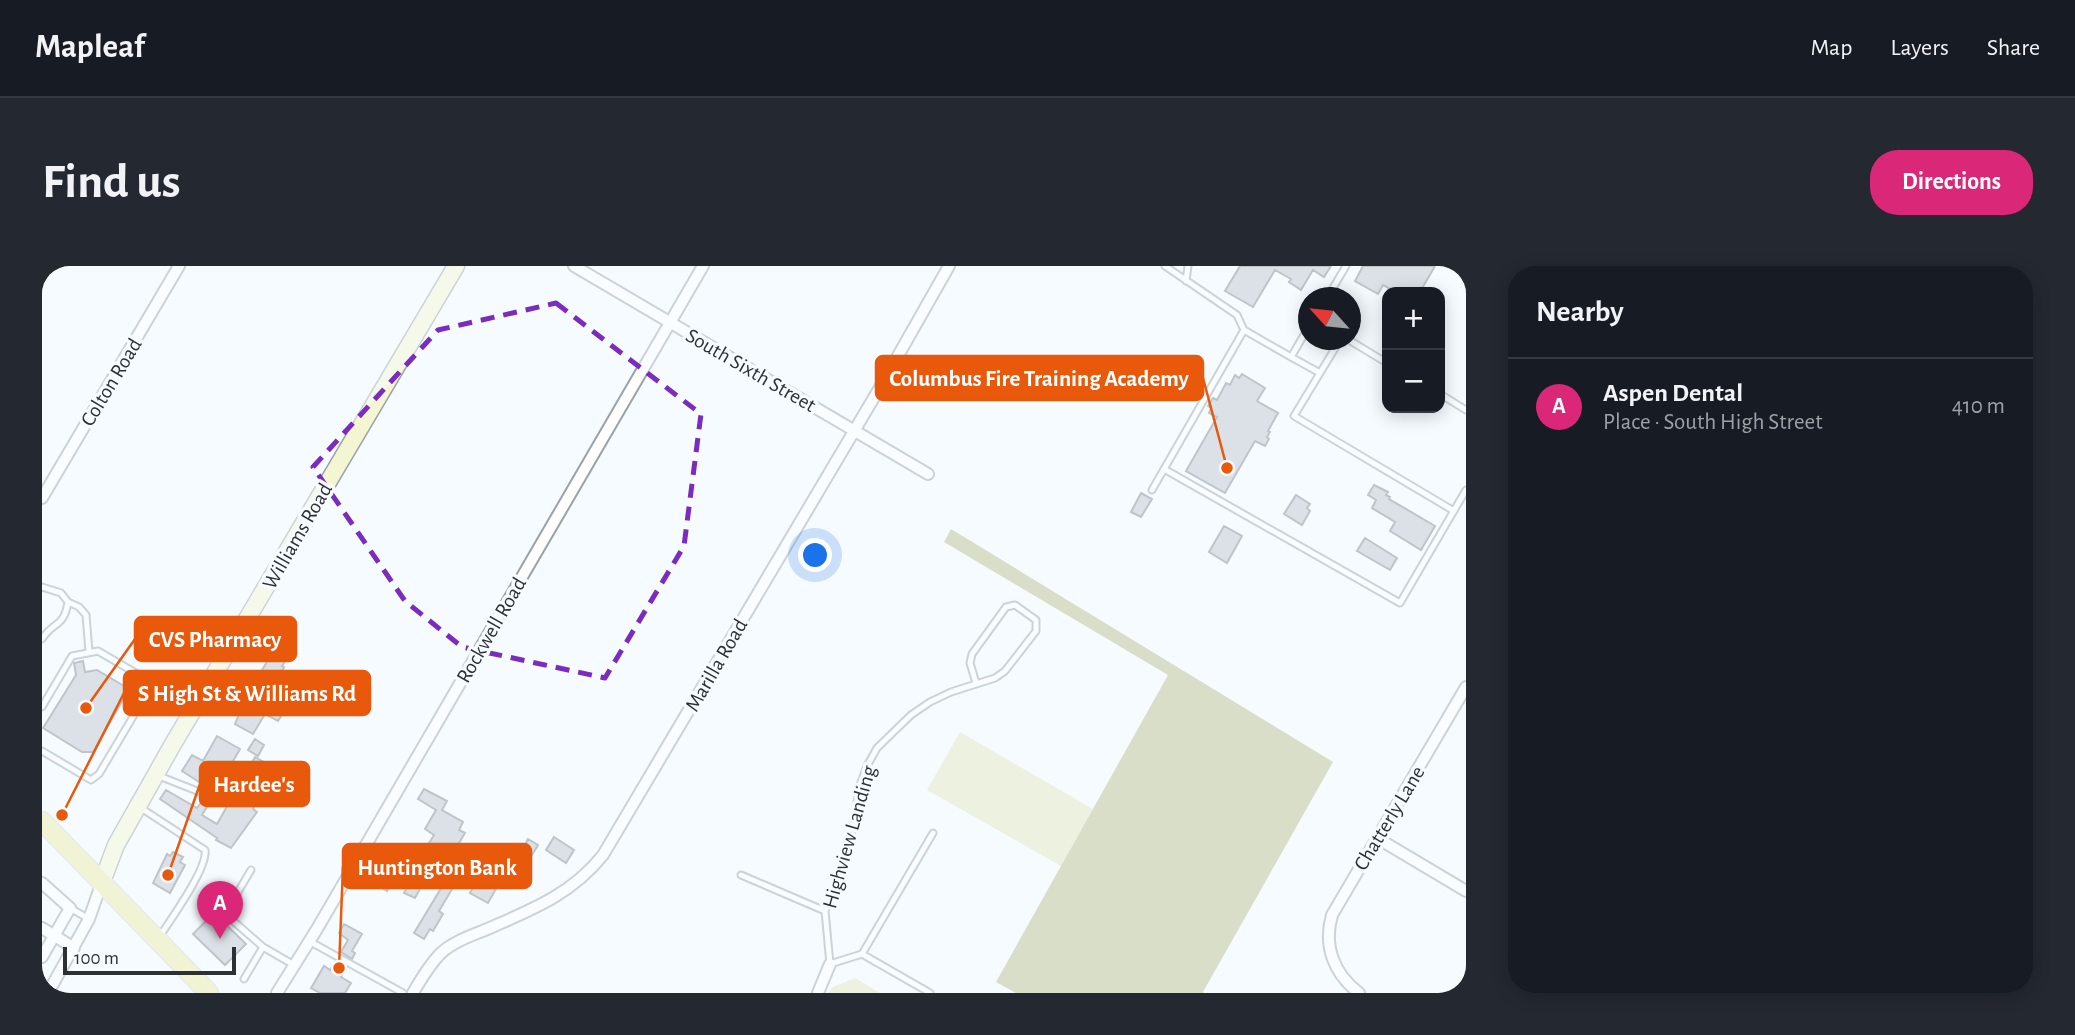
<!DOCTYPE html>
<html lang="en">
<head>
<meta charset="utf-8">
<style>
	:root { --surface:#171b24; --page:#242831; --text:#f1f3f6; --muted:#9ea1a6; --line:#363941; --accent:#db2777 }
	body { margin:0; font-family:"Alegreya Sans",sans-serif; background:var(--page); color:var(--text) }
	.controls { position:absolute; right:21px; top:21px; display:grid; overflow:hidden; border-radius:14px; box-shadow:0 4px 18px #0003 }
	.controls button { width:63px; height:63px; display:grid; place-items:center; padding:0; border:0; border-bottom:2px solid var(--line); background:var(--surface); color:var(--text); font:35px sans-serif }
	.compass { position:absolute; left:1256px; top:21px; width:63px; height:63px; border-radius:50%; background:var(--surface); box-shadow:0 4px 18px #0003; rotate:297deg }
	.scale { position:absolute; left:21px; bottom:18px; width:173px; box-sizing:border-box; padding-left:7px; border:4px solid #2e3134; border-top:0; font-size:19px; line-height:24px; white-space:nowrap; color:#2e3134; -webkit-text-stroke:5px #f5fbff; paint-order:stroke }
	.you { position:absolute; left:774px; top:290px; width:24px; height:24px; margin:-18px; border:5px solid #fff; border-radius:50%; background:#1a73e8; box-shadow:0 0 0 10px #1a73e833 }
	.badge { display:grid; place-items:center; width:46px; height:46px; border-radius:50%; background:var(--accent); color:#fff; font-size:23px; font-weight:700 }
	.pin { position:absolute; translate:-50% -58px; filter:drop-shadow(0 2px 4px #0008) }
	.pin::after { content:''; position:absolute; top:37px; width:24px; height:21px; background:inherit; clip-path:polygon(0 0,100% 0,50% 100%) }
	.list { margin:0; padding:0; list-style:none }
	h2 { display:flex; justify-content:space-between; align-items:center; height:91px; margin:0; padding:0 28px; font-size:30px }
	h2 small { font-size:23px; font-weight:400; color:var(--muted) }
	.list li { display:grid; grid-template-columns:46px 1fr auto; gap:21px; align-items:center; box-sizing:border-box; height:98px; padding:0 28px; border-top:2px solid var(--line) }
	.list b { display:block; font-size:26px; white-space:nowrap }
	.list p { margin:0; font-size:23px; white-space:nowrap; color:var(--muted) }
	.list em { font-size:23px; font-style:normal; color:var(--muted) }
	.map { position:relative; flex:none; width:1424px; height:727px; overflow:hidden; border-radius:28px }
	header { display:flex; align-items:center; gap:42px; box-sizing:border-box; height:98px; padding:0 35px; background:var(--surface); border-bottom:2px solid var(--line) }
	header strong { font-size:33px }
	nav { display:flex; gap:38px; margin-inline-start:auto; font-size:24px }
	.intro { display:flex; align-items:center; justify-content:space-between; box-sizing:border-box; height:168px; padding:0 42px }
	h1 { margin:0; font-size:49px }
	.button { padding:18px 32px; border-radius:28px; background:var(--accent); color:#fff; font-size:24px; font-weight:700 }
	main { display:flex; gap:42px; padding:0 42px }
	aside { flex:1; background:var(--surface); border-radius:28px; box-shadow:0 4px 18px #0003 }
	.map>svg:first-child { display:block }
	.green { fill:#e2e5bb }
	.forest { fill:#b6ba86 }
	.building { fill:#bac2c9; stroke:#7b838a; stroke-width:2 }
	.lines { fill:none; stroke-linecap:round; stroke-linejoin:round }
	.lane-casing { stroke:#9aa2a9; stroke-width:9 }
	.street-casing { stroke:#9aa2a9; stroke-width:14 }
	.secondary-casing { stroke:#9aa2a9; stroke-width:19 }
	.primary-casing { stroke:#d5d6d6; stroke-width:21 }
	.lane { stroke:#fff; stroke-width:5 }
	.street { stroke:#fff; stroke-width:10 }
	.secondary { stroke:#f4f6d1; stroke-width:16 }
	.primary { stroke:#e9eca3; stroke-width:18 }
	.marked { fill:none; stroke:#7b2cbf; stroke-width:5; stroke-dasharray:14 9; stroke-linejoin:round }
	.labels { text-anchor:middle; stroke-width:7; stroke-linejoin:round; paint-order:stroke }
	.street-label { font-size:21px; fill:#2e3134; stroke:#f5fbff }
	.leader { fill:none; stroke:#e8590c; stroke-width:2.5 }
	.callout-dot { fill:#e8590c; stroke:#f5fbff; stroke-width:2.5 }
	.callout { fill:#e8590c; stroke:#e8590c; stroke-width:2.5 }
	.callout-label { font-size:23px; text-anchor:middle; font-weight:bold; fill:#fff }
</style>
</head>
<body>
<header>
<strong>Mapleaf</strong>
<nav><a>Map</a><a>Layers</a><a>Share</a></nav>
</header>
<div class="intro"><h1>Find us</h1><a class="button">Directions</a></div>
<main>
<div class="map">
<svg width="1424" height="727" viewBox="0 0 1424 727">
	<rect width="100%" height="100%" fill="#f5fbff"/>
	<path class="green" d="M918,466L1051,543L1019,600L885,524Z
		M813,712L838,727H786L791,721Z"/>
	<path class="forest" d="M909,263L1291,496L1161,726L1162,727H974L954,716L1126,409L902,276Z"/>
	<path class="building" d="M1198,0H1289L1282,11L1271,4L1259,24L1247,16L1249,13L1233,4L1211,41L1183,25Z
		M1321,0H1393L1378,26H1354L1341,19L1336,28L1313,15Z
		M1200,108L1223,122L1215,135L1236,147L1226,165L1228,166L1225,171L1227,173L1223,180L1213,175L1183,227L1144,205L1175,151L1167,147L1169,142L1166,140L1171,132L1175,134L1184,117L1188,119L1193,109L1197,112Z
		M1332,219L1346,226L1344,229L1348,231L1347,233L1393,260L1379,284L1348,265L1353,256L1330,242L1334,234L1326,229Z
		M1099,227L1110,233L1099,251L1089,246Z
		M1254,229L1268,238L1265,242L1268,245L1260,259L1242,248Z
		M1182,260L1200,270L1185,297L1167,286Z
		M1323,272L1355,292L1348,304L1315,285Z
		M232,383L246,391L240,400L242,401L240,406L257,417L252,427L229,414L219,432L241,445V447L236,455L223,448L211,468L193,458L202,436Z
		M41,395L43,406L55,404L87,423L51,486H40L1,462L34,409L32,397Z
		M175,470L198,483L175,523L160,512L157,516L140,505L150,489L161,495Z
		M213,473L222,479L216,490L206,484Z
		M213,491L227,499L209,530L216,534L211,543L215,546L189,582L174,574L175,572L118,533L124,524L155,542L162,533L168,536L160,549L175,558Z
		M382,523L405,535L400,544L421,556L417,564L423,567L410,589L425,598L397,645L401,648L391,665L388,663L382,673L372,667L401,619L385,610L373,632L362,627L375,604L367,599L376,584L381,587L392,569L383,563L394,544L376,533Z
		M512,571L532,584L524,597L504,584Z
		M486,573L496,579L490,589L480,584Z
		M131,586L141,591L138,596L143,599L128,627L111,617L125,588L128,590Z
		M456,591L468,598L446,637L428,627L439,607L445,610Z
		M335,602L352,613L345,625L328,614Z
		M172,647L204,678L183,699L151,668Z
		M302,658L320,668L310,685L313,687L310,693L299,686L306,674L297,667Z
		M293,696L304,702L299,711L309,717L303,727H278L269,722L282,700L288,704Z"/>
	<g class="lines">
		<defs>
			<path id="lane" d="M1123,0L1195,49L1202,64
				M1144,15L1146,0
				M1285,32L1304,0
				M1307,74L1345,97
				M1249,91L1278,107L1298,74
				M1278,107L1252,150L1412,245
				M1398,128L1424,144
				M1122,203L1358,337L1424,224
				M1110,224L1202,64L1249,91L1266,62
				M0,321L19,327L26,336L37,341L44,349L47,386
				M0,373C11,355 22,362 26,336
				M0,441L30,390L56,385L150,440
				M0,485L49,514L57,508L111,417
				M117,510L173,532
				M99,542L163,584C166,602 129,653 118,670
				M209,604L187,641L189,653L221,681
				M699,609L783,645
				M28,642L47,653
				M267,675L361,727
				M820,688L788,698L783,645L807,582L818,519L825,500L835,482L869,449L888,436L909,426L953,412L963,405L994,365V354L973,339L964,341L930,388L928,397L934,417
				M202,713L221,681L252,699
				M888,727L820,688L891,567"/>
			<path id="street" d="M532,0L886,208
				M0,232L137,0
				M1335,572L1424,625
				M0,617L28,642L0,691
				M0,662L32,682
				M6,727L47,653L60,616
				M235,727L275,663L661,0
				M371,727C379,713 388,698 399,687C411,676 428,670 443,664C489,644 529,629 561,589L840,118L907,0
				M776,727L788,698
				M1317,727C1292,708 1281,680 1290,649L1424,421"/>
			<path id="secondary" d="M60,616L74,579L131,478L414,0"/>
			<path id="primary" d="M0,555L167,727"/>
		</defs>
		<use href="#lane" class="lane-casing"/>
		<use href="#street" class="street-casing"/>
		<use href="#secondary" class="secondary-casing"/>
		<use href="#primary" class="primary-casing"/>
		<use href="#lane" class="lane"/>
		<use href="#street" class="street"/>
		<use href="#secondary" class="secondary"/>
		<use href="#primary" class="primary"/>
	</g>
	<path d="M0 0H1424V727H0ZM514,37L659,148L642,280L563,412L420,381L363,335L271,201L396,64Z" fill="#f5fbff" fill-opacity=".55" fill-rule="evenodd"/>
	<path class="marked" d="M514,37L659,148L642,280L563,412L420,381L363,335L271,201L396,64Z"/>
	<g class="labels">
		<g class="street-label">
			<text transform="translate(709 104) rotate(30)" y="7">South Sixth Street</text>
			<text transform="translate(69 116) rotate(-59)" y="7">Colton Road</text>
			<text transform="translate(255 270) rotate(-60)" y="7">Williams Road</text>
			<text transform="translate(449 364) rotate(-60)" y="7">Rockwell Road</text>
			<text transform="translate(674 399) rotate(-60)" y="7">Marilla Road</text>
			<text transform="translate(1347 552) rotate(-59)" y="7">Chatterly Lane</text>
			<text transform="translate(807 571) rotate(-74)" y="7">Highview Landing</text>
		</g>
	</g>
	<path class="leader" d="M1185 202L1161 112M44 442L93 373M20 549L82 427M126 609L158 518M297 702L301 600"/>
	<g class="callout-dot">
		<circle cx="1185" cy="202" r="7"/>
		<circle cx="44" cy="442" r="7"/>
		<circle cx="20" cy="549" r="7"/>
		<circle cx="126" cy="609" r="7"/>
		<circle cx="297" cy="702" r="7"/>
	</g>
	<g class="callout">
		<rect x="834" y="90" width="327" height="44" rx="7"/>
		<rect x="93" y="351" width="161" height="44" rx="7"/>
		<rect x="82" y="405" width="246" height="44" rx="7"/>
		<rect x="158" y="496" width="109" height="44" rx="7"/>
		<rect x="301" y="578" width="188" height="44" rx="7"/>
	</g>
	<g class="callout-label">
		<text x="997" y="120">Columbus Fire Training Academy</text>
		<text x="173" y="381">CVS Pharmacy</text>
		<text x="205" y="435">S High St &amp; Williams Rd</text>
		<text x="212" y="526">Hardee's</text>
		<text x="395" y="609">Huntington Bank</text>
	</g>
</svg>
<div class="controls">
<button>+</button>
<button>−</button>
</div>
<svg class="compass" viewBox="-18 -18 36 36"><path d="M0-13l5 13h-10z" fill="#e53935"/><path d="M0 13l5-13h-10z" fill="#9ea1a6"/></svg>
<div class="scale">100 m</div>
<div class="you"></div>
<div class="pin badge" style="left:178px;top:673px">A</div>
</div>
<aside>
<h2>Nearby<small></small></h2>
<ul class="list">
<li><span class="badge">A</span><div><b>Aspen Dental</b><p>Place · South High Street</p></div><em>410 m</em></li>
</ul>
</aside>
</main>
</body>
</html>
